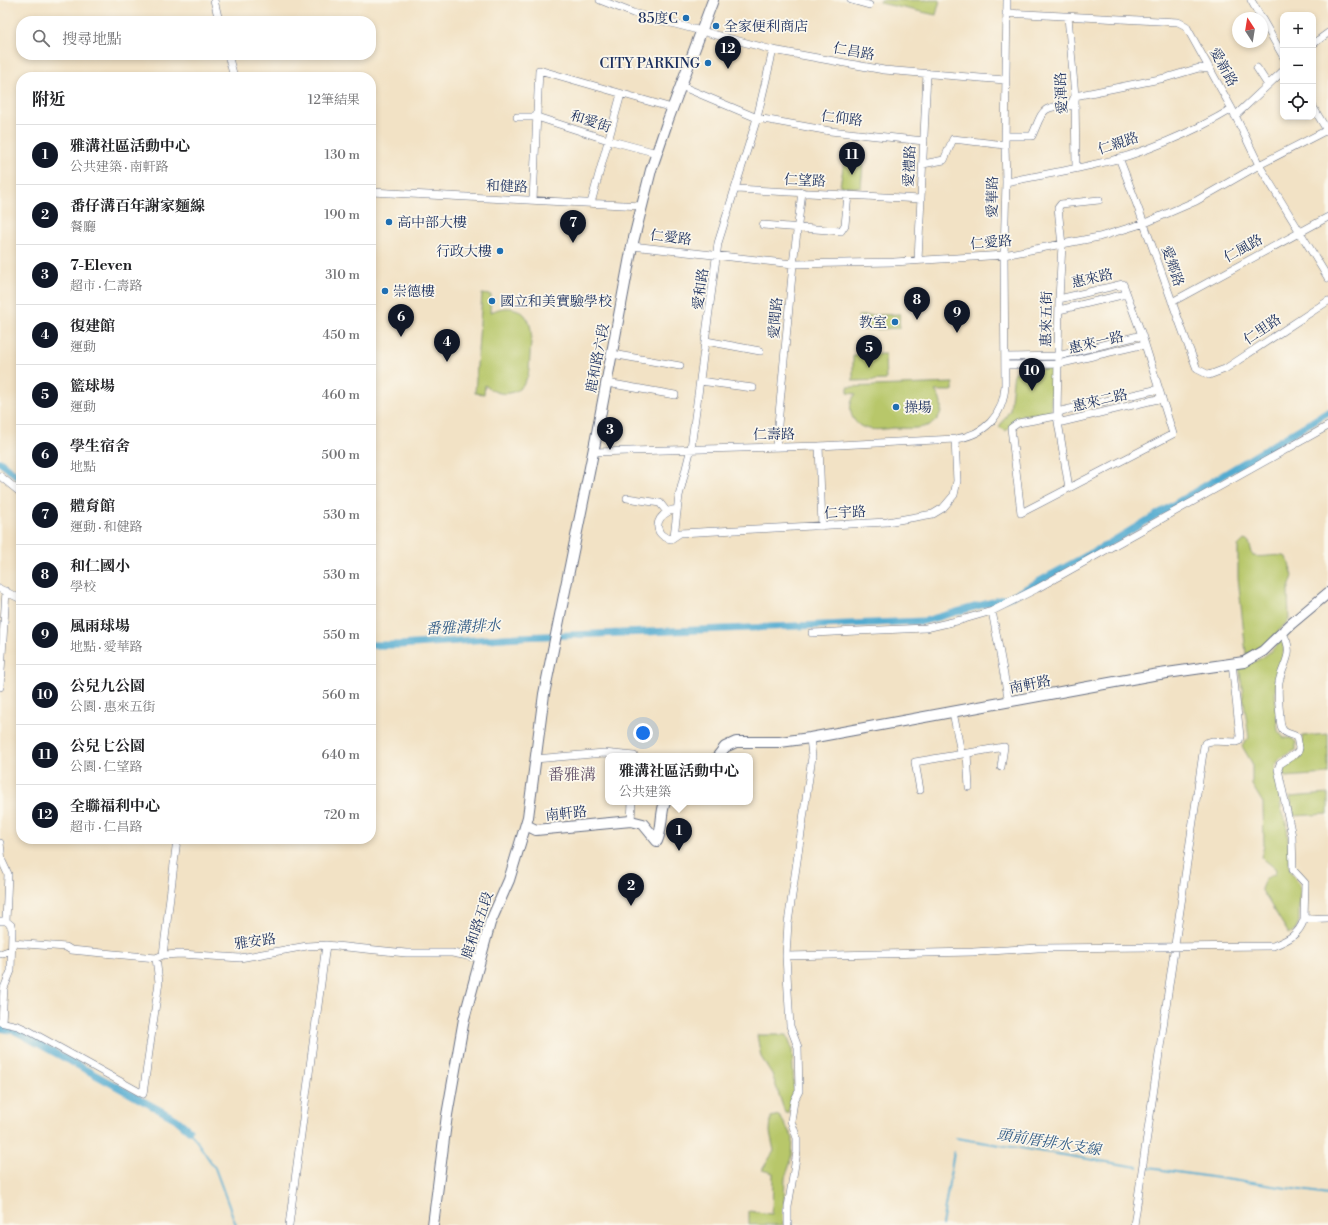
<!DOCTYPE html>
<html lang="zh-TW">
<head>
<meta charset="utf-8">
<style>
	:root { --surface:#fff; --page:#f6f6f6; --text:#202124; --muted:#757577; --line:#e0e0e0; --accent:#111827 }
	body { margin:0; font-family:"Libre Bodoni","Noto Serif TC",serif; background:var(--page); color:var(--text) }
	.controls { position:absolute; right:12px; top:12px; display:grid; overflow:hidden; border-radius:8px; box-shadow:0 2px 6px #0003 }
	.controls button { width:36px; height:36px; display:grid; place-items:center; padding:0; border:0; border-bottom:1px solid var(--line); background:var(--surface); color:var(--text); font:20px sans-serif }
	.compass { position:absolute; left:1232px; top:12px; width:36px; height:36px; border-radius:50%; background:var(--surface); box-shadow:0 2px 6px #0003; rotate:348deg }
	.you { position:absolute; left:643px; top:733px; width:14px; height:14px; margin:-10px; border:3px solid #fff; border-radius:50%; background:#1a73e8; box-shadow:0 0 0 6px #1a73e833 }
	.badge { display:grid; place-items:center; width:26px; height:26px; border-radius:50%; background:var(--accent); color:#fff; font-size:13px; font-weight:700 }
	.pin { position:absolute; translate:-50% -33px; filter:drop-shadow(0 1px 2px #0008) }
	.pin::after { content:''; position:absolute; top:21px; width:14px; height:12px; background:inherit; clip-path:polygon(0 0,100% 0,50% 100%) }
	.popup { position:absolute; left:605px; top:753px; width:148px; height:52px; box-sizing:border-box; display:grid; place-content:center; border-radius:8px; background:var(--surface); filter:drop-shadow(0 1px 3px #0005); font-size:13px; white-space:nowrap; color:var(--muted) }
	.popup b { font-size:15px; color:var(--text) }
	.popup::after { content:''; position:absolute; left:50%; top:100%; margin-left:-8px; border:8px solid transparent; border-top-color:var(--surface) }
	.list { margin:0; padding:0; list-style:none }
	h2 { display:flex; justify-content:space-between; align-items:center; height:52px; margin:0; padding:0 16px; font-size:17px }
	h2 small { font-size:13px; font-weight:400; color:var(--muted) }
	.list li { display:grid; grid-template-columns:26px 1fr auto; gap:12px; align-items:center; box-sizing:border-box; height:60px; padding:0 16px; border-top:1px solid var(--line) }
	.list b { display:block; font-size:15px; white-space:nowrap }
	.list p { margin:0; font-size:13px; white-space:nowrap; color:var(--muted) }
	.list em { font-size:13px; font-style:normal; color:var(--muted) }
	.icon { flex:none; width:22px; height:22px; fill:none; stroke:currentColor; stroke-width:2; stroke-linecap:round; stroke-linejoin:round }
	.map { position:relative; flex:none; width:1328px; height:1225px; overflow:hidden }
	.search { position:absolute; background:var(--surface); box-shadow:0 2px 6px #0003; left:16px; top:16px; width:360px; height:44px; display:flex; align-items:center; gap:10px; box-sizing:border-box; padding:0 14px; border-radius:16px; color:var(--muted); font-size:15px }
	.panel { position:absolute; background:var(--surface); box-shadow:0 2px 6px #0003; left:16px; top:72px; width:360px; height:772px; border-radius:16px }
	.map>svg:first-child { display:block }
	.green { fill:#b8c76a; stroke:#6a7b64 }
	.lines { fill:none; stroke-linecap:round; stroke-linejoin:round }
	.stream { stroke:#53abd0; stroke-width:2 }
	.canal { stroke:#53abd0; stroke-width:7 }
	.street-casing { stroke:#666e82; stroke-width:8 }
	.secondary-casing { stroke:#666e82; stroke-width:12 }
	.street { stroke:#fff; stroke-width:7 }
	.secondary { stroke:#fff; stroke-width:10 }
	.poi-dot { fill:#1f6fb2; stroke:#fbf7ec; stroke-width:1.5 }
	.labels { text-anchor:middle; stroke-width:3.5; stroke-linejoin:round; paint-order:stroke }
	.poi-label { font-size:14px; fill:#1b2f5e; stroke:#fbf7ec; text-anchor:start }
	.street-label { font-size:14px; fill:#1b2f5e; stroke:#fbf7ec }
	.water-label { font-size:15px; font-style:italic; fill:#2f5a86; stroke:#fbf7ec }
	.quarter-label { font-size:16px; fill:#69586e; stroke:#fbf7ec }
</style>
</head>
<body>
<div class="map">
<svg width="1328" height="1225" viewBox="0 0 1328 1225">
	<rect width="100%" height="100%" fill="#fbf7ec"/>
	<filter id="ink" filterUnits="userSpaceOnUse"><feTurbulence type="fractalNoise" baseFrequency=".025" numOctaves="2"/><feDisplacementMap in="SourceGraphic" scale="8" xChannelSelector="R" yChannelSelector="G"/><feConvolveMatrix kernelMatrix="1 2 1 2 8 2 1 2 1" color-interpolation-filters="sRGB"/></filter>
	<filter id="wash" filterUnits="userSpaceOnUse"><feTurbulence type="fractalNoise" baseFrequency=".012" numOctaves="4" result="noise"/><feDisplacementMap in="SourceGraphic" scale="16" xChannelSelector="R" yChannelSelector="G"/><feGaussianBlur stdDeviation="0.9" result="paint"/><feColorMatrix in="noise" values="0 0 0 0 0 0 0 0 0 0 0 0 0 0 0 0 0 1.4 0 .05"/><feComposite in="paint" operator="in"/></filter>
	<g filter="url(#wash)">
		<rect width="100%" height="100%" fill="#f2e2c5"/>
		<path class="green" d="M881,0H940L936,15L880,3Z
			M844,162L863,163L861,188L840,186Z
			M482,294L491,295L490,313C504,304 525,306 530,325C533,335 530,346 530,356C529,364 530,373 526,380C518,397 497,397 485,385L484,394L475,393Z
			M900,314L899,321L900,328L859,330L858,325L861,323L859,321L858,316Z
			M885,354L886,380L853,381V355Z
			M1052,368L1051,412L1021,415L1006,431L999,427L1010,410L1014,372Z
			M953,383V391H935C940,397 942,404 941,411C936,432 909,428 893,428C884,429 874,431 865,428C850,423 846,405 856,394L848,393V387Z
			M1244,540L1249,542L1253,556C1265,558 1276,553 1287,557L1293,576L1288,591L1289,620L1260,651L1246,654L1238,577V546Z
			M1282,640C1288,656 1277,666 1276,680C1274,697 1277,715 1278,731L1284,738H1291L1296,742V750L1280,758L1275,766L1282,814L1287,825L1290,871L1299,883L1301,892L1299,899V921L1296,930L1289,934L1261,889C1264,881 1266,877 1275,874L1276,869L1261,857L1264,846L1263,803L1252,785V763L1242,746L1249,738L1239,666C1258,663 1269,654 1282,640Z
			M1328,734V774L1285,777L1284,768L1287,764L1297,761L1303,756L1302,736Z
			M1328,794V814L1294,816L1290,797Z
			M757,1035H787L792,1048L794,1088L788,1113H785L772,1074L761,1057Z
			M779,1115L793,1138L792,1158L785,1178L783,1225H749V1211L772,1214L773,1173L762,1170L774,1151L770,1132L771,1117Z"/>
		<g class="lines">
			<path class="stream" d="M189,1130L215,1168L236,1225
				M956,1138L1138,1167
				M1149,1168L1328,1194
				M942,1225L954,1152"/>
			<path class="canal" d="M0,462L21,479
				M371,645H399L519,637L924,621L1010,597L1108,544L1328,412
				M0,1028L15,1031L176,1119L189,1130"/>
		</g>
	</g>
	<g filter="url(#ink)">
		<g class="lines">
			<defs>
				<path id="street" d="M214,0L219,21
					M600,0L633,13L773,50L884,70L1005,80
					M851,0L869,5
					M1251,0L1261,18
					M1006,13L1178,22L1186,26L1232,109L1259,165L1328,278
					M1068,17L1075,96L1076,168
					M1262,19L1283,56
					M1313,44L1328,33
					M228,55L234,77
					M1257,68L1268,85
					M681,86L757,118L830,131L924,141
					M1313,107L1328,132
					M1235,116L1283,71
					M517,117H537L608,140L657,153
					M1006,136H1032C1043,112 1040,105 1070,106L1075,96L1165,78L1199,68L1209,69
					M1119,158C1147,228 1170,299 1197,369L1209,375L1225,369L1328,301
					M923,164L944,160L953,139L1005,145
					M1006,182C1036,176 1067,171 1096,164C1138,156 1196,131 1232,109
					M736,189L921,199
					M371,192L642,206
					M533,200L539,70L672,108
					M591,203L621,94
					M763,225L841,231L845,225L848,195
					M632,246L793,264L894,262L1004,255L1099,237L1145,223L1196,201L1259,165L1327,130
					M918,260L927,73
					M1172,302L1328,217
					M1059,310L1126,294
					M706,341L760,351
					M612,354L680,366
					M1005,357L1058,356L1142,335
					M1005,365L1058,364L1145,344
					M700,381L753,388
					M607,383L675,395
					M1057,416L1018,423L1011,428L1021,513L1173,434L1142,335L1123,284L1059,299
					M1057,416L1062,422L1162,398
					M1057,416L1061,411L1159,389
					M776,446L793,264L802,192
					M819,446L822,526
					M593,452L819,446L955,439C984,435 1003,417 1005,386L1004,255L1006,182L1005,145L1007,0
					M0,476L21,493
					M1069,488L1057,416L1059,299L1062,245L1058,208L1061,204L1099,200
					M627,498L660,503L667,512
					M677,509C674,510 670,510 668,512C654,519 654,536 671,539L680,533L887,522L933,514L943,508L954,495L957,481L955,439
					M674,536L679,496L691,448L718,243L757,118L773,50
					M0,589L21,599
					M992,611L1009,702
					M1282,632C1296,654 1283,662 1279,682C1277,693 1279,704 1280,716C1280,721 1280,726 1283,730C1286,734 1292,734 1297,737L1299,748L1298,752L1280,764L1278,769L1292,836L1293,870L1305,883L1304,919
					M812,633L926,628L961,620L992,611L1036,589L1328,426
					M0,687L6,591
					M953,712L961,753
					M967,753L969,787
					M535,759L604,753L634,756
					M920,790L915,762L1004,747L1001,767
					M631,821L632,802
					M0,843L2,861L8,874L6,921
					M0,921H6L11,925L12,930L11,971L4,988L2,1022
					M12,943L66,947L71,950L156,958L163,955L181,954L240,958L307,946L326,945L406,953H452L479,958
					M0,954L11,950
					M163,955L177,839
					M786,956L973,952L1038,948L1273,946C1288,940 1299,935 1304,919L1328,918
					M0,1022L18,1026L31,1032L143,1094L159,982L156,958
					M289,1225L326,945
					M788,1225V1207L797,1152V1138L791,1121L794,1101L799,1091L798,1047L790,1026L786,956L788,923L812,757L810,738
					M1134,1225L1204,746L1205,743L1212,741L1236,742L1239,741L1240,736L1232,663"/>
				<path id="secondary" d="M718,756L725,747L736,742H780L810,738L1153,675L1244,662L1263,651L1291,624L1328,593
					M526,825L536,830L631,821L643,824L657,841C663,828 660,815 665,802
					M433,1225L447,1115L464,1019L490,923L509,880L528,817L544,694L596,438L632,246L651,170L668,120L713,0"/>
			</defs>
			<use href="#street" class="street-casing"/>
			<use href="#secondary" class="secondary-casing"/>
			<use href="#street" class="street"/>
			<use href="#secondary" class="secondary"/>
		</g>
	</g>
	<g class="poi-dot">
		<circle cx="686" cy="18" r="4"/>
		<circle cx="716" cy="26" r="4"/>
		<circle cx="708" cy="63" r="4"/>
		<circle cx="389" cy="222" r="4"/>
		<circle cx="500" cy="251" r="4"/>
		<circle cx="385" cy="291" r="4"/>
		<circle cx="492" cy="301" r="4"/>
		<circle cx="895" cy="322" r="4"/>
		<circle cx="896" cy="407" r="4"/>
	</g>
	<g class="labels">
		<g class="poi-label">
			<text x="678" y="23" text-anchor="end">85度C</text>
			<text x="724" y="31">全家便利商店</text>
			<text x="700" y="68" text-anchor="end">CITY PARKING</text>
			<text x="397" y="227">高中部大樓</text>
			<text x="492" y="256" text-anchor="end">行政大樓</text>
			<text x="393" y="296">崇德樓</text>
			<text x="500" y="306">國立和美實驗學校</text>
			<text x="887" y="327" text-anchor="end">教室</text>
			<text x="904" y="412">操場</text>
		</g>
		<g class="street-label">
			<text transform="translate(854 51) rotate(10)" y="5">仁昌路</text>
			<text transform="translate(1224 67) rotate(61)" y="5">愛新路</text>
			<text transform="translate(1061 93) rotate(-93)" y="5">愛渾路</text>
			<text transform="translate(842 118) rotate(7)" y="5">仁仰路</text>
			<text transform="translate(591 121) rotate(18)" y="5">和愛街</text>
			<text transform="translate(1118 143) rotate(-18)" y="5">仁親路</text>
			<text transform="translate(909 166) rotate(-87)" y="5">愛禮路</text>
			<text transform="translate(805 180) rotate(3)" y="5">仁望路</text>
			<text transform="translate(507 186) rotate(2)" y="5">和健路</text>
			<text transform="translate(992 197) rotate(-89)" y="5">愛華路</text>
			<text transform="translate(671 237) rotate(7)" y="5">仁愛路</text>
			<text transform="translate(991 242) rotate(-5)" y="5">仁愛路</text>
			<text transform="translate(1243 248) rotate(-29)" y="5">仁風路</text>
			<text transform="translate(1173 266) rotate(71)" y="5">愛鄉路</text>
			<text transform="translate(1092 278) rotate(-13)" y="5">惠來路</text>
			<text transform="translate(700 289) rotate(-82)" y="5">愛和路</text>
			<text transform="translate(775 318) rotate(-85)" y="5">愛聞路</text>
			<text transform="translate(1046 319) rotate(-89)" y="5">惠來五街</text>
			<text transform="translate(1262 329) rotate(-34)" y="5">仁里路</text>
			<text transform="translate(1096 342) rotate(-13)" y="5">惠來一路</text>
			<text transform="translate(597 358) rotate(-79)" y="5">鹿和路六段</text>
			<text transform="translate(1100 400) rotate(-13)" y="5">惠來二路</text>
			<text transform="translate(774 434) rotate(-1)" y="5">仁壽路</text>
			<text transform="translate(845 512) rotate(-3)" y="5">仁宇路</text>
			<text transform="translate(1030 684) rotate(-11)" y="5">南軒路</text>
			<text transform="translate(566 813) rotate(-6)" y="5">南軒路</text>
			<text transform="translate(477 925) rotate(-71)" y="5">鹿和路五段</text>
			<text transform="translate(255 941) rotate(-8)" y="5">雅安路</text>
		</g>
		<g class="water-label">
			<text transform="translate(463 627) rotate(-3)" y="5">番雅溝排水</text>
			<text transform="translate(1049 1142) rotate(9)" y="5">頭前厝排水支線</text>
		</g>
		<g class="quarter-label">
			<text x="572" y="780">番雅溝</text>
		</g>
	</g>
</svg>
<div class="controls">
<button>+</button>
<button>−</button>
<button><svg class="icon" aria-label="locate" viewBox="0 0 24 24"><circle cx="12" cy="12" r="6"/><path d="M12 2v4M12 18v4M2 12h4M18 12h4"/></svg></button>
</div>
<svg class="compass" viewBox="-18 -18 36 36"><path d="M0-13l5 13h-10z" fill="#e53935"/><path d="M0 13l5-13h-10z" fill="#757577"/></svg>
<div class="you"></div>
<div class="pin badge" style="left:679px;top:851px">1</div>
<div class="popup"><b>雅溝社區活動中心</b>公共建築</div>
<div class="pin badge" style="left:631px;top:906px">2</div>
<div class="pin badge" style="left:610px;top:450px">3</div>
<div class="pin badge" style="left:447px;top:362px">4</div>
<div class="pin badge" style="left:869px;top:368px">5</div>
<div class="pin badge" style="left:401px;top:337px">6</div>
<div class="pin badge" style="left:573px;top:243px">7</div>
<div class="pin badge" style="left:917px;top:320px">8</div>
<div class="pin badge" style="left:957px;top:333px">9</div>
<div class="pin badge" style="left:1032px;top:391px">10</div>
<div class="pin badge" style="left:852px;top:175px">11</div>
<div class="pin badge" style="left:728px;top:69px">12</div>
<div class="search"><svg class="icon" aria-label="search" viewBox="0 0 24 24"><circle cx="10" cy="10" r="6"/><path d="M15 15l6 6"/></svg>搜尋地點</div>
<section class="panel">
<h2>附近<small>12筆結果</small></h2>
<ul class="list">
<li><span class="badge">1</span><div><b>雅溝社區活動中心</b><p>公共建築 · 南軒路</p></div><em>130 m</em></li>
<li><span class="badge">2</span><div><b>番仔溝百年謝家麵線</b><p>餐廳</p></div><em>190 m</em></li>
<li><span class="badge">3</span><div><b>7-Eleven</b><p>超市 · 仁壽路</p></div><em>310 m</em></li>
<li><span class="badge">4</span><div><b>復建館</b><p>運動</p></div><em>450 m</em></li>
<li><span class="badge">5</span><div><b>籃球場</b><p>運動</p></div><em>460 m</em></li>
<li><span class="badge">6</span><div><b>學生宿舍</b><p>地點</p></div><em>500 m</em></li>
<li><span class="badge">7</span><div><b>體育館</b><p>運動 · 和健路</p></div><em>530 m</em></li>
<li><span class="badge">8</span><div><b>和仁國小</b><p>學校</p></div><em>530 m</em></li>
<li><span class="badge">9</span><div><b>風雨球場</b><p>地點 · 愛華路</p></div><em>550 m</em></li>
<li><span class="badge">10</span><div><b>公兒九公園</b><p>公園 · 惠來五街</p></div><em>560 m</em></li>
<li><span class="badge">11</span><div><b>公兒七公園</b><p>公園 · 仁望路</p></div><em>640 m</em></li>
<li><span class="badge">12</span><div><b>全聯福利中心</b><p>超市 · 仁昌路</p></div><em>720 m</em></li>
</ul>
</section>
</div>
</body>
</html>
